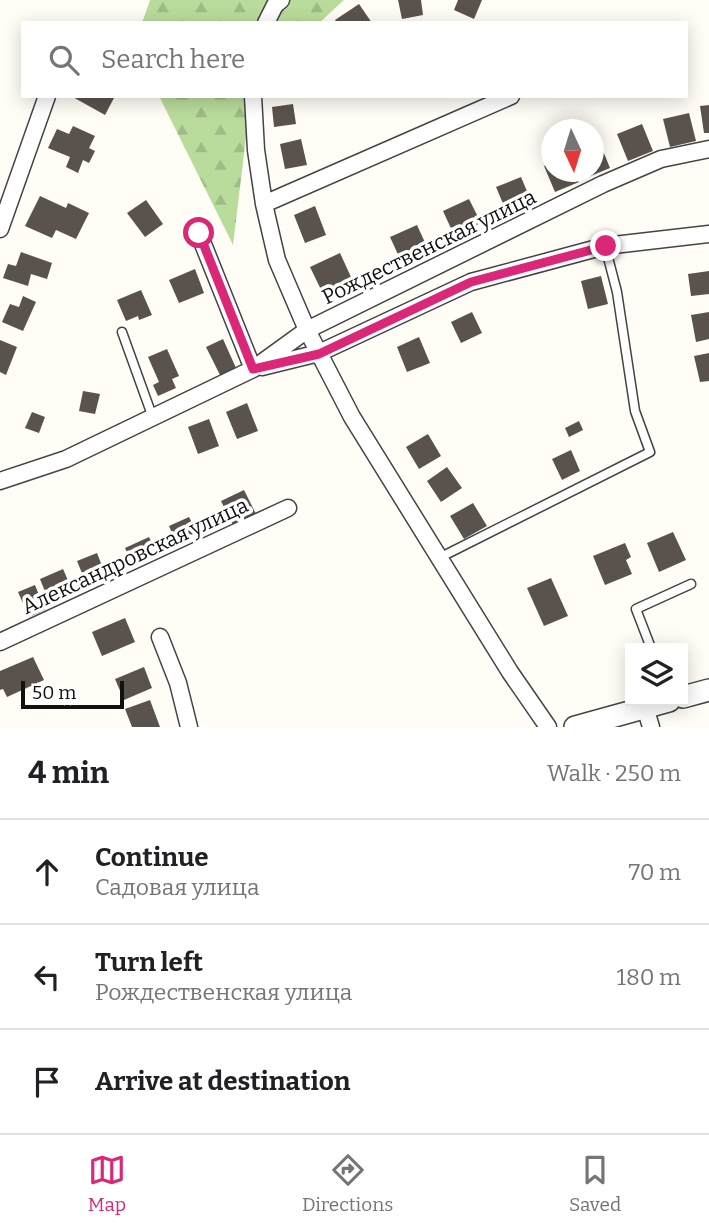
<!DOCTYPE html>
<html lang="en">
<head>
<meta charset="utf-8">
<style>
	:root { --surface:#fff; --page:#f6f6f6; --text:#202124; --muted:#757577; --line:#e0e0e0; --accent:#db2777 }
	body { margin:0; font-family:Bitter,serif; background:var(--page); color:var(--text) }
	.controls { position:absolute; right:21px; bottom:21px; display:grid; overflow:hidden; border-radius:0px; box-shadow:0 4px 18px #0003 }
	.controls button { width:63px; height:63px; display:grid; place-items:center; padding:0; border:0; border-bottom:2px solid var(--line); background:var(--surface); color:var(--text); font:35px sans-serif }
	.compass { position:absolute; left:541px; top:119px; width:63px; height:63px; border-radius:50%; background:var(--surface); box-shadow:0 4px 18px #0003; rotate:176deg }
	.scale { position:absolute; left:21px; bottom:18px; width:103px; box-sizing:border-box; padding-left:7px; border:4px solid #111; border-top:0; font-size:19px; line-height:24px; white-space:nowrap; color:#111; -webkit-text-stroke:5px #fff; paint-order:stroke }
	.stop { position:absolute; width:21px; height:21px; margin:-16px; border:5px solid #db2777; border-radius:50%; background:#fff }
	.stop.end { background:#db2777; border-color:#fff; box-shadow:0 2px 7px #0008 }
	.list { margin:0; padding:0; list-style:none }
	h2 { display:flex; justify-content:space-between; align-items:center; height:91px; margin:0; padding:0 28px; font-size:30px }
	h2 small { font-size:23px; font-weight:400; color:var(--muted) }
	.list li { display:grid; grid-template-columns:46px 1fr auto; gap:21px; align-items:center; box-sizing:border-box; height:105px; padding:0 28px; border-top:2px solid var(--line) }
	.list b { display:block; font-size:26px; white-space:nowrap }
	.list p { margin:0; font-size:23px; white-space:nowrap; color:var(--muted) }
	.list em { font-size:23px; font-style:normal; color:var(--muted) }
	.icon { flex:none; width:38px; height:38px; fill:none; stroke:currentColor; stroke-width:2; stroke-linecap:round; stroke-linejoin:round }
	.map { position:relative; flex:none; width:709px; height:727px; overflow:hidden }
	.search { position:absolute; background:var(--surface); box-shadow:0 4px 18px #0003; left:21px; right:21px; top:21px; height:77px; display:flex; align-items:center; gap:18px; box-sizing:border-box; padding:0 24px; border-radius:0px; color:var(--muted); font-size:26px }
	.sheet { height:406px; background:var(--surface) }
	nav { display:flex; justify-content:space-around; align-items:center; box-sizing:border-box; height:98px; border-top:2px solid var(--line); background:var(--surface); font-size:19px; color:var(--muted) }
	nav a { display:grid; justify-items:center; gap:4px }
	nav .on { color:var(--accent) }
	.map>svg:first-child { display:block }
	.forest { fill:url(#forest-firs) }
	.building { fill:#5a524d }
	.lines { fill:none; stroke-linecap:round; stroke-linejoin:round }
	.service-casing { stroke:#444; stroke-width:11 }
	.minor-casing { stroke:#444; stroke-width:19 }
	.tertiary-casing { stroke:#444; stroke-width:24 }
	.service { stroke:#fff; stroke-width:8 }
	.minor { stroke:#fff; stroke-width:16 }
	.tertiary { stroke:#fff; stroke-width:21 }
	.route { stroke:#db2777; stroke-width:9 }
	.labels { text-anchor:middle; stroke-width:7; stroke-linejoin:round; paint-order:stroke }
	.street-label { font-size:21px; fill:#111; stroke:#fff }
</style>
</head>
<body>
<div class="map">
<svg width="709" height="727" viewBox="0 0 709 727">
	<defs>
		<pattern id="forest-firs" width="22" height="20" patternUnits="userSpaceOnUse" patternTransform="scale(1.75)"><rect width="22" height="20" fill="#b9dc9c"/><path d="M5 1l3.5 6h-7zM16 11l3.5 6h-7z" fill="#9ebc85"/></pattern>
	</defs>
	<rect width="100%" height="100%" fill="#fffdf5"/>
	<path class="forest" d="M150,0H344L319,23H142Z
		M159,96H251L233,245Z"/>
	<path class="building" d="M398,0H421L423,15L402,19Z
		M458,0H482L474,19L454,10Z
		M359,4L372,23H337L335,20Z
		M71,96H115L105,115Z
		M293,104L296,124L274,127L272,107Z
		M709,105V133H704L700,106Z
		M689,113L696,141L670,147L663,119Z
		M642,124L653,151L628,161L617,134Z
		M73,126L95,136L89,148L95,151L89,163L83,160L78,173L66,167L70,157L48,148L57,129L69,134Z
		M301,139L307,165L285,169L280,144Z
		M599,141L610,168L586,178L583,172H594V144Z
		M552,162V172H575L579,182L555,192L544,166Z
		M521,177L532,203L507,213L496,187Z
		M40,196L66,208L68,203L89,213L76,239L56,230L52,238L25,226Z
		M469,199L481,223L454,235L443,211Z
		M146,200L163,224L145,237L127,213Z
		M315,206L326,235L305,243L294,215Z
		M417,225L428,249L401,261L390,237Z
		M21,252L52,263L47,279L31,274L28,286L3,278L8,264L16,266Z
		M340,253L356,288L327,302L310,267Z
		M195,269L204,293L179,303L169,280Z
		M709,271V294L691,296L688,274Z
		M601,276L608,304L588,309L581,281Z
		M141,290L152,315L139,320L138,316L126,321L117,300Z
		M23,296L36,302L23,331L2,322L10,304L19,307Z
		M472,312L482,333L461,343L451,322Z
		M709,312V339L696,342L691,315Z
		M419,337L430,363L407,372L397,347Z
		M223,339L236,368L220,375L206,347Z
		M0,340L17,347L6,375L0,372Z
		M167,349L179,376L172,379L176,388L158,396L153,385L159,382L148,357Z
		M709,353V381L700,382L694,356Z
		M83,391L100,394L95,414L79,411Z
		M247,403L258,431L237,439L226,412Z
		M32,412L45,417L39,433L25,428Z
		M209,419L219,446L198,454L188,427Z
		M579,421L583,430L569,437L565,428Z
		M428,434L441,456L419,469L406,447Z
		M571,450L580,471L562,480L552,459Z
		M447,467L462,488L441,502L427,481Z
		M244,490L256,514L233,525L221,501Z
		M473,503L487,526L464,539L450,516Z
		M189,517L197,532L176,542L169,526Z
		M673,532L686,560L659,572L647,543Z
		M149,537L157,554L133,566L125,548Z
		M625,543L631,557L626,560L632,574L605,585L593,556Z
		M97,553L106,576L86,583L77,561Z
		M63,569L74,594L50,604L40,579Z
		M551,578L568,616L544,626L527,588Z
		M35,585L45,610L29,617L18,592Z
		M125,618L135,642L102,656L92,632Z
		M33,657L44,680L7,697L3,689L0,690V671Z
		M144,667L152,688L124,700L115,679Z
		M150,700L160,727H132L125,709Z"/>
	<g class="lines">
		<defs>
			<path id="service" d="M122,332L153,418
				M439,558L650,452L635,411L617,292L605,246
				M651,648L636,609L691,584"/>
			<path id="minor" d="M266,23L275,5L281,0
				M253,96L256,150L264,204L277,260L307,330L352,417L510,672L548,727
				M264,204L511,96
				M0,229L47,96
				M199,234L253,369
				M262,367L319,353L471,282L605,246L709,234
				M0,481L66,459L253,369L307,330L603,184L661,159L709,149
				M160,637L178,683L189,727
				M0,642L288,508
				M645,707L651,727"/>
			<path id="tertiary" d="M683,697L709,690
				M575,727L669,701"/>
		</defs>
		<use href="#service" class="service-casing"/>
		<use href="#minor" class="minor-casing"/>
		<use href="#tertiary" class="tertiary-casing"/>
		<use href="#service" class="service"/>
		<use href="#minor" class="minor"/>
		<use href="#tertiary" class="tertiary"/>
	</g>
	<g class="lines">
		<path class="route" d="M199,233L253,369L319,354L471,282L606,246"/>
	</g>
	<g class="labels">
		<g class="street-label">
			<text transform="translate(429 247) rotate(-26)" y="7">Рождественская улица</text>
			<text transform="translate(135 556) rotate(-25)" y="7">Александровская улица</text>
		</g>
	</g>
</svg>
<div class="controls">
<button><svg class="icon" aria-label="layers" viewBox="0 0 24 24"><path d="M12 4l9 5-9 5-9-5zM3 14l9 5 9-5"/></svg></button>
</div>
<svg class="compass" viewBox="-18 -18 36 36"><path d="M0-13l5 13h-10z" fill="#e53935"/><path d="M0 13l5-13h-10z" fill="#757577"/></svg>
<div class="scale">50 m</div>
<div class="stop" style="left:199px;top:233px"></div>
<div class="stop end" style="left:606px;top:246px"></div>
<div class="search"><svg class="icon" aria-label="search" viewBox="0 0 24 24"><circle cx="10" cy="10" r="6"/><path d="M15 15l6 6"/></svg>Search here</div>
</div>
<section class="sheet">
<h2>4 min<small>Walk · 250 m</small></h2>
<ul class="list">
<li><svg class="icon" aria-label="ahead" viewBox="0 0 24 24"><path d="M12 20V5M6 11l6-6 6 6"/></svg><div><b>Continue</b><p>Садовая улица</p></div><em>70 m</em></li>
<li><svg class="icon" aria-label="left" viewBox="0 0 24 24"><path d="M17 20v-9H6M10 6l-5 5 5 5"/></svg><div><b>Turn left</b><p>Рождественская улица</p></div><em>180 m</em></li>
<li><svg class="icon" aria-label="arrive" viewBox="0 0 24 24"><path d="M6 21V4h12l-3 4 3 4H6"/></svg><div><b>Arrive at destination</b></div></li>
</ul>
</section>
<nav>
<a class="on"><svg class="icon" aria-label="map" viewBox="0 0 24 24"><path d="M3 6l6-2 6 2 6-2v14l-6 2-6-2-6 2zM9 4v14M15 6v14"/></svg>Map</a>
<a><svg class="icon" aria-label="directions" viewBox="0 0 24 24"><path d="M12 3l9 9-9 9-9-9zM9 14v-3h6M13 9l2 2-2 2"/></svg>Directions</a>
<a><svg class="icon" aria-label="saved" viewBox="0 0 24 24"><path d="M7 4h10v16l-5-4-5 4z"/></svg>Saved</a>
</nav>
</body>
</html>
